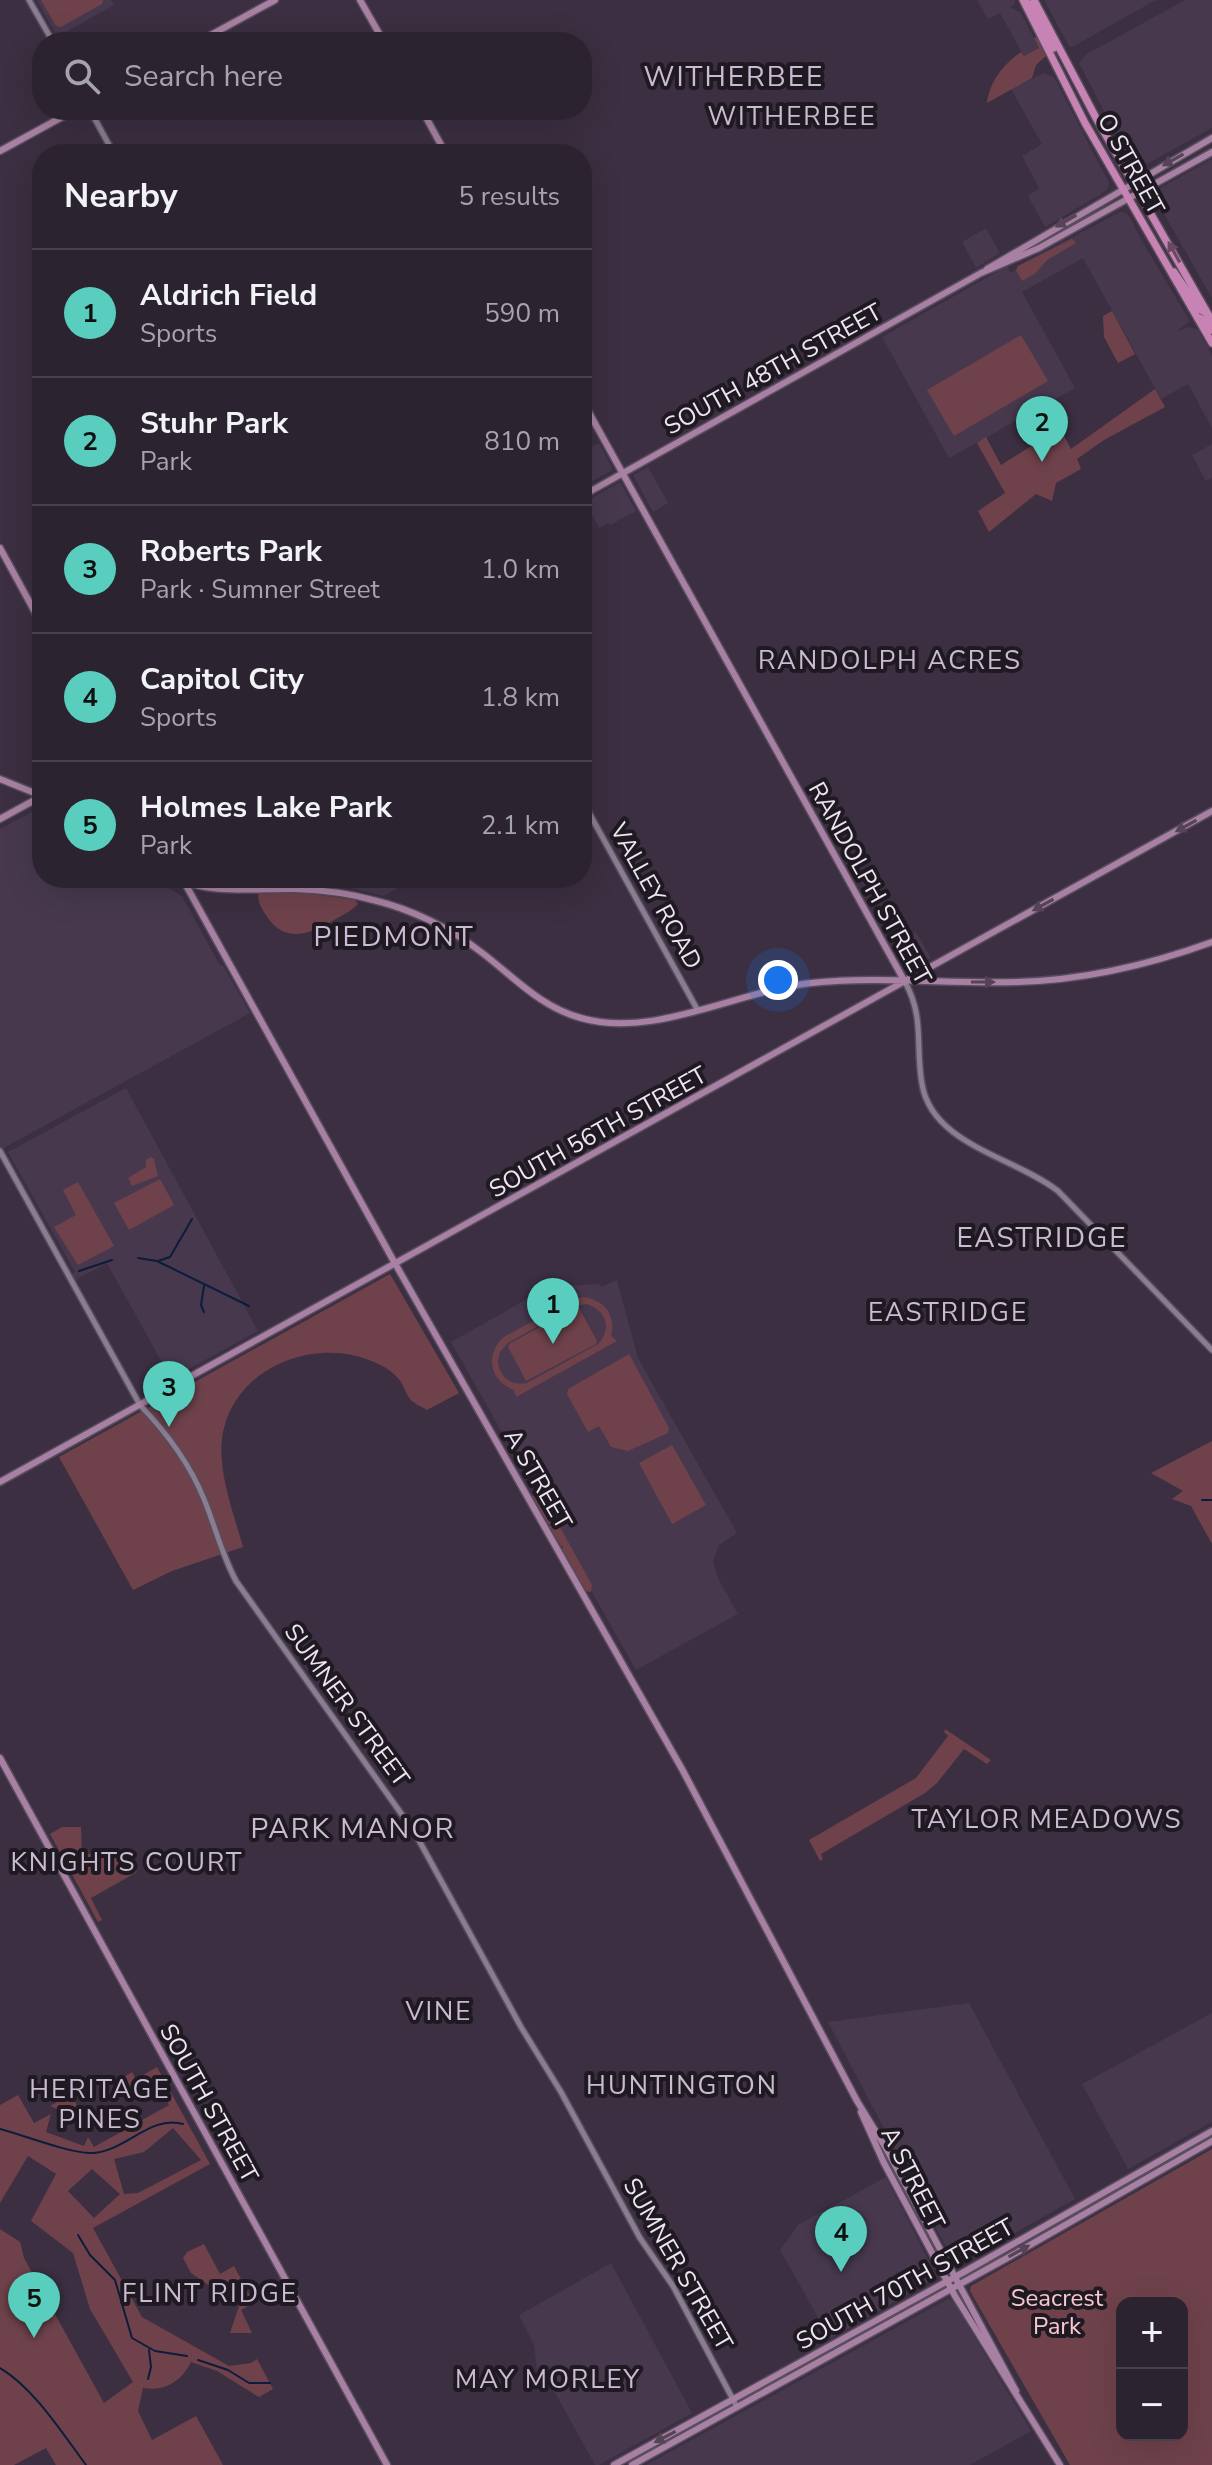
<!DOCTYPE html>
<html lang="en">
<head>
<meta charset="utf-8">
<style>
	:root { --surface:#2c2331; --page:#382f3d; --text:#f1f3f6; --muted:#a6a4ab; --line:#48404d; --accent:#59cebf }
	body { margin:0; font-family:"Nunito Sans",sans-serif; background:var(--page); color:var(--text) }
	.controls { position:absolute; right:24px; bottom:24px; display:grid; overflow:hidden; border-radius:16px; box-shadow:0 8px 32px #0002 }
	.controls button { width:72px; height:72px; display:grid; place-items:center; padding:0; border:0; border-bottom:2px solid var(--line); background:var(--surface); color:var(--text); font:40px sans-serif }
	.you { position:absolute; left:778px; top:980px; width:28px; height:28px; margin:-20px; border:6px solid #fff; border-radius:50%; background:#1a73e8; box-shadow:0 0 0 12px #1a73e833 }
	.badge { display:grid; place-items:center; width:52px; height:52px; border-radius:50%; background:var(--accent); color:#111; font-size:26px; font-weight:700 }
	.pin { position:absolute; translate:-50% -66px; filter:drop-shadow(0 2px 4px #0008) }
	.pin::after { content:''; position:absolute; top:42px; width:28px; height:24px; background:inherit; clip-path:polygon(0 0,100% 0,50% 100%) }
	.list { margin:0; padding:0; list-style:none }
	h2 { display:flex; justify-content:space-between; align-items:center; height:104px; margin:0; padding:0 32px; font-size:34px }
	h2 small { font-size:26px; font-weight:400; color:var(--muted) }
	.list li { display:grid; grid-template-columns:52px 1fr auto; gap:24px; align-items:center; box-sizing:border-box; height:128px; padding:0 32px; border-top:2px solid var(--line) }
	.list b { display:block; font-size:30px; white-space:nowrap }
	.list p { margin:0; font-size:26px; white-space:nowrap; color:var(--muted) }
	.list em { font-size:26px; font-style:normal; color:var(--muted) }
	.icon { flex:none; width:44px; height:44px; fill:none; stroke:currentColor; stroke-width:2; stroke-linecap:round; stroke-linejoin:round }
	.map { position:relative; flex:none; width:1212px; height:2465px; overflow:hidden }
	.search { position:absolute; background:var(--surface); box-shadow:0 8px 32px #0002; left:32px; top:32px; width:560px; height:88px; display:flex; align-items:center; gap:20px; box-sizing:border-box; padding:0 28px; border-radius:32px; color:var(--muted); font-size:30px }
	.panel { position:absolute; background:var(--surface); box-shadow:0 8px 32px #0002; left:32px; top:144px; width:560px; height:744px; border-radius:32px }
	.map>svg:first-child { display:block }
	.built { fill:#47384e }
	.green { fill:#6f424b; fill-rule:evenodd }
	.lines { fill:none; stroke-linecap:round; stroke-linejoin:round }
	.stream { stroke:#0c1c3c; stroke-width:2 }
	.tertiary-casing { stroke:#574d5c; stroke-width:8 }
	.secondary-casing { stroke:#574d5c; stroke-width:9 }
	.primary-casing { stroke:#574d5c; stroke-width:10 }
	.tertiary { stroke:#8a7c91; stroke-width:5 }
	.secondary { stroke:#a880a3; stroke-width:6 }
	.primary { stroke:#c783b4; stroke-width:7 }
	.oneway { fill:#564356 }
	.oneway2 { fill:#6b4964 }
	.labels { text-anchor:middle; stroke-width:8; stroke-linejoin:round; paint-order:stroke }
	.street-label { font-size:24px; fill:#ede5f1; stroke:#1f1a22 }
	.park-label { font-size:24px; fill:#f8c7cf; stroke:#1f1a22 }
	.neighbourhood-label { font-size:26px; letter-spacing:2px; fill:#cabbd2; stroke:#1f1a22 }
	.quarter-label { font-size:28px; letter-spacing:2px; fill:#cabbd2; stroke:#1f1a22 }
</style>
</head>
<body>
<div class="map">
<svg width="1212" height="2465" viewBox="0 0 1212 2465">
	<rect width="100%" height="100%" fill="#3b2f41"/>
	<path class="built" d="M37,0H111L114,5L57,37Z
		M977,0H1015V4L1010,7L1021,13L1039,48L1024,56L1000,13L988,19Z
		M1044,0H1156L1072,47L1069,46Z
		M1185,0H1212V128L1141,167L1138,163L1134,165L1129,159L1079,63L1085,55Z
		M1044,73L1054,77L1109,183L1108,189L1098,196L1045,227L1028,196L1039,188L1022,156L1042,144L1011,89Z
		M1212,159V298L1154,196L1162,187Z
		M1120,212L1126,213L1131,219L1139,236L1190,321L1177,331L1190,327L1198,330L1212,355V428L1188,384L1161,399L1083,258L1022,292L1075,388L949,458L882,337L1007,266L1011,273L1025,262Z
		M986,228L1000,253L976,268L962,242Z
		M599,443L612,468L611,471L582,487V453Z
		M1212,444V478L1206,481L1192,455Z
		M648,467L668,503L653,512L633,475Z
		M620,482L636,511L610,525L609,523L599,528L585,502Z
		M41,807L42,878H161L175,885L168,888L182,896L219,964L224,967L250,1013L0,1150V829Z
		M207,878H404L406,883L384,896L334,884L268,881L246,883Z
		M916,932L931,958L908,971L894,945Z
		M126,1088L258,1331L171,1379L107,1263L72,1282L69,1276L75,1272L8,1152Z
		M617,1280L638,1358L737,1533L719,1545L713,1562L718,1578L738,1614L636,1670L451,1342L543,1290V1287L600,1284L601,1287Z
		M969,2003L1075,2199L958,2265L955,2264L828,2022Z
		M1212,2013V2122L1128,2169L1082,2084Z
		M886,2177L937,2277L830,2339L780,2250L798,2225Z
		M611,2263L692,2413L599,2465H595L557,2396L549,2387L538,2381L534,2345L519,2315Z
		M948,2299L953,2301L1031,2431L970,2465H646Z"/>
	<path class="green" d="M41,0H103L102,4L61,27L56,26Z
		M1037,37L1046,56L1036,65L1032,78L987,103C990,80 1004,64 1021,52L1024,56L1039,48L1034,38Z
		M1072,239L1076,243L1047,260L1035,274L1022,281L1016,270L1018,266Z
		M1112,311L1135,354L1118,363L1104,337L1103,316Z
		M1021,335L1048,381L954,436L927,390Z
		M1155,389L1165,407L1104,440L1077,459L1081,469L1056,483L1052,501L1036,494L989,532L978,511L1005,493L977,443L986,437L1001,465L1060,428L1071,449Z
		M262,892L305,893L355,900L358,904C351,912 340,916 331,922C310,934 285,943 268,918C263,911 258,903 258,895Z
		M151,1157L154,1159L158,1176L132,1186L128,1178L146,1167V1160Z
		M160,1179L174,1205L129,1230L114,1203Z
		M78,1182L114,1246L78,1265L54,1227L76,1215L63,1190Z
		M390,1274L459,1393L427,1410C422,1407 415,1404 411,1400C407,1396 405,1389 402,1384C397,1374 384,1366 374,1362C313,1335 231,1369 222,1439C218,1474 234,1514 243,1547L172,1571L133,1590L59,1457Z
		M583,1297C605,1300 616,1315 611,1336L617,1341L516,1397L514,1390C490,1381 484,1355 504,1337L571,1300ZM587,1304C607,1311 612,1329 598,1344L527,1383C511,1386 499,1377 498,1361L500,1352L508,1343L574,1306Z
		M576,1307L579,1308L597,1341L596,1344L526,1381L508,1347L509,1344Z
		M629,1354L669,1428L668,1433L628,1451L611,1447L599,1426L588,1432L567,1394L568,1389Z
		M1212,1441V1544L1191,1506L1172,1499L1183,1491L1151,1473Z
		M672,1445L706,1505L672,1524L639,1463Z
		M539,1493L559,1525L553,1529L560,1527L592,1585L591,1592L586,1591L562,1549L563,1546H561L549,1526L551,1524H548L532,1496Z
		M945,1729L991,1760L987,1764L964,1749L937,1783L925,1793L821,1854L823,1859L820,1861L809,1840L916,1778L948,1736L944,1732Z
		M62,1827H81L82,1854C106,1854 124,1849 137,1872L91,1898L102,1920L98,1922L50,1834Z
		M157,2067L210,2164L93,2228L142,2317L229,2366L251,2363L257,2359L273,2389L259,2397L217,2371L191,2362C182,2381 164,2392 143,2388L138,2411L152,2440L196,2416L223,2465H56L46,2448L14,2465H0V2229L20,2242L24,2258L104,2403L133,2382L90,2309L73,2253L31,2221L56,2174L28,2156L0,2203V2105L18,2095L34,2123L51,2114L46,2132L84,2146L88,2137L94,2147L169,2105L157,2084L151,2090L136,2099L124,2077L132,2072L136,2079ZM173,2128L201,2160L138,2193L124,2194L114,2159L144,2152ZM92,2169L120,2194L94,2218L68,2191Z
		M71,2094L85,2121L50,2106Z
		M1212,2149V2465H1070L970,2291L971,2286ZM1122,2303H1182V2435H1122Z
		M204,2244L220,2274L234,2266L250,2296L277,2282L281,2288L241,2310L252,2333H230L239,2306L191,2273L183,2258L187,2252Z"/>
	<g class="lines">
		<path class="stream" d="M138,1258L157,1261L249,1306
			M158,1261L170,1257L192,1219
			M79,1271L112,1260
			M204,1312L201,1305L204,1286
			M1202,1500H1212
			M0,2129C23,2135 69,2153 90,2153C123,2154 150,2114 183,2124
			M78,2235L90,2255L115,2280L132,2338L155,2351L187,2356
			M198,2360L228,2370L249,2383H270
			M0,2368C33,2387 63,2434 86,2465
			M148,2379L151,2367L149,2350"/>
		<defs>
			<path id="tertiary" d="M29,0L53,42
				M90,110L114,154
				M582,800L697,1009
				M905,982C925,1018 915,1046 922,1084C932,1145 1015,1157 1058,1191L1212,1350
				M0,1151L140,1405C167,1433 189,1462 204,1499C215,1526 222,1555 236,1581L415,1833L521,2027L561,2092L640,2238L673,2286L737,2407"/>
			<path id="secondary" d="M360,0L384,42
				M198,42L275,0
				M422,110L446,154
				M0,151L75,110
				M987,269L1212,138
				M582,400L905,982
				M582,496L981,273L1039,248L1212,152
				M0,548L42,625
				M0,779L42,796
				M0,819L42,796
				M176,878C209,895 258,888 295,889C321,890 348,893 373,900C411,909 450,928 481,952C514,977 540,1007 581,1018C655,1039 736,991 811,983C879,976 949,984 1017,982C1084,980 1149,965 1212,942
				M182,878L392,1258L682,1769L857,2101L887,2150L1016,2391
				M0,1482L1212,811
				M0,1758L387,2465
				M861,2112L884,2163L955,2296L1060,2465
				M614,2465L964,2272L1212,2131
				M632,2465L1009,2257L1212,2141"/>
			<path id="primary" d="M1023,0L1085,123L1212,343
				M1034,0L1096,118L1212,321
				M1025,1L1032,7L1054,48
				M1174,272L1199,309L1208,314
				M1197,317L1205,320L1212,330"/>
		</defs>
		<use href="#tertiary" class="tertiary-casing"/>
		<use href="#secondary" class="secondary-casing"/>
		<use href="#primary" class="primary-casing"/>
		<use href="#tertiary" class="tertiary"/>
		<use href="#secondary" class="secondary"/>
		<use href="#primary" class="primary"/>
	</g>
	<defs><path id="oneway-solid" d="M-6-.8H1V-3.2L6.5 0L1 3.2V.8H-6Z" transform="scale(2)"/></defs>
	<g class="oneway">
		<use href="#oneway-solid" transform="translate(1173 160) rotate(151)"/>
		<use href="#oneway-solid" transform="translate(1066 221) rotate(150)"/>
		<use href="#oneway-solid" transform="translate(1186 826) rotate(151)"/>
		<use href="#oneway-solid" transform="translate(1043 905) rotate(151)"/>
		<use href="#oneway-solid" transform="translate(983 982)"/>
		<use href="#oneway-solid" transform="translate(1019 2251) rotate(-29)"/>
		<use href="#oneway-solid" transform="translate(665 2437) rotate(152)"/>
	</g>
	<use class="oneway2" href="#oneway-solid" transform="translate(1174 252) rotate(-119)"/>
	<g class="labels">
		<g class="street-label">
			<text transform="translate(1131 164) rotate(61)" y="8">O STREET</text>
			<text transform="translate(773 369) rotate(-29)" y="8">SOUTH 48TH STREET</text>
			<text transform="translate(870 883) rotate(61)" y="8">RANDOLPH STREET</text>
			<text transform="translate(656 896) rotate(61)" y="8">VALLEY ROAD</text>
			<text transform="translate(598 1132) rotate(-29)" y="8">SOUTH 56TH STREET</text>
			<text transform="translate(538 1479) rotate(60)" y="8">A STREET</text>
			<text transform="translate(347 1705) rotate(54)" y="8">SUMNER STREET</text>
			<text transform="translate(209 2103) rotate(61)" y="8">SOUTH STREET</text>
			<text transform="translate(913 2178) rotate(63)" y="8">A STREET</text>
			<text transform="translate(678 2264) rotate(60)" y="8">SUMNER STREET</text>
			<text transform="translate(905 2284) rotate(-29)" y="8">SOUTH 70TH STREET</text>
		</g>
		<g class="park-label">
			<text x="1057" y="2306">Seacrest<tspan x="1057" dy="28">Park</tspan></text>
		</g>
		<g class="neighbourhood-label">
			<text x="792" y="125">WITHERBEE</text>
			<text x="890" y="669">RANDOLPH ACRES</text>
			<text x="948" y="1321">EASTRIDGE</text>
			<text x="1047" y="1828">TAYLOR MEADOWS</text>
			<text x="127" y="1871">KNIGHTS COURT</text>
			<text x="439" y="2020">VINE</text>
			<text x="682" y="2094">HUNTINGTON</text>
			<text x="100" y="2098">HERITAGE<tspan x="100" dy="30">PINES</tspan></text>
			<text x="210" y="2302">FLINT RIDGE</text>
			<text x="548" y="2388">MAY MORLEY</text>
		</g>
		<g class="quarter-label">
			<text x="734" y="86">WITHERBEE</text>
			<text x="394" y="946">PIEDMONT</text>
			<text x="1042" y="1247">EASTRIDGE</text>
			<text x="353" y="1838">PARK MANOR</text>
		</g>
	</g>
</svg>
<div class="controls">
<button>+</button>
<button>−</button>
</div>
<div class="you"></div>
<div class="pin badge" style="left:553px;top:1344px">1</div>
<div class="pin badge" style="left:1042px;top:462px">2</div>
<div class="pin badge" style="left:169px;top:1427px">3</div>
<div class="pin badge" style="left:841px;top:2272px">4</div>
<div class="pin badge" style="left:34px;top:2338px">5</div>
<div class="search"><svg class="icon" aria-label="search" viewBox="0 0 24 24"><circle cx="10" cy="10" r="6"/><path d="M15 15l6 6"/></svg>Search here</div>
<section class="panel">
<h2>Nearby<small>5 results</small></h2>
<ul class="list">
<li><span class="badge">1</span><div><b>Aldrich Field</b><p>Sports</p></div><em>590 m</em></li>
<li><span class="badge">2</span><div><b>Stuhr Park</b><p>Park</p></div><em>810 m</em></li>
<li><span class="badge">3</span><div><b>Roberts Park</b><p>Park · Sumner Street</p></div><em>1.0 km</em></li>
<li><span class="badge">4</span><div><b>Capitol City</b><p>Sports</p></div><em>1.8 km</em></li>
<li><span class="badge">5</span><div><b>Holmes Lake Park</b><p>Park</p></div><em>2.1 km</em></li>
</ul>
</section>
</div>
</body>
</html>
